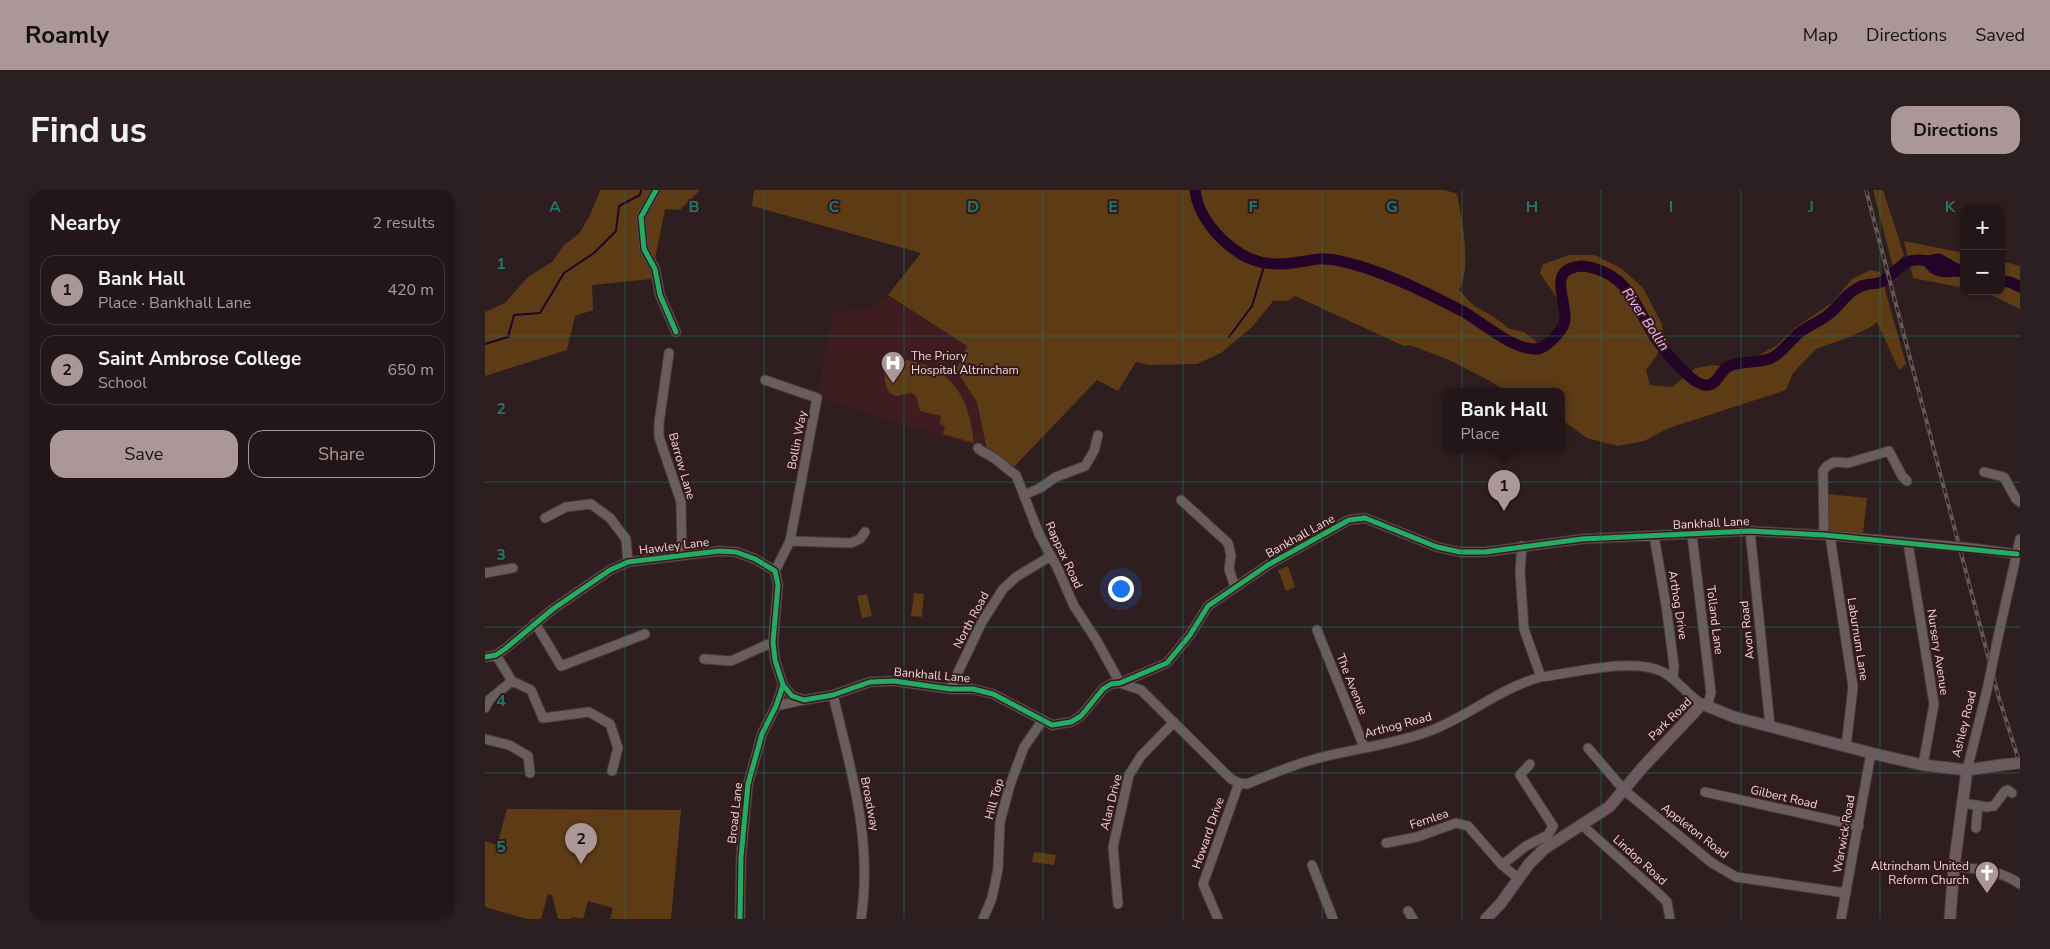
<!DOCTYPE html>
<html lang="en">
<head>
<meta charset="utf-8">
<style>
	:root { --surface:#231618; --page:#2b1f21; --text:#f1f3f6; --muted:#a39fa2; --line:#403537; --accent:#ab9798 }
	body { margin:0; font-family:"Nunito Sans",sans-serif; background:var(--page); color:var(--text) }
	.controls { position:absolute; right:15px; top:15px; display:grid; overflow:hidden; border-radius:10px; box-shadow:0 1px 4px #0004 }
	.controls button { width:45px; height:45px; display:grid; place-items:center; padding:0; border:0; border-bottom:1px solid var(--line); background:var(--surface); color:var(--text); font:25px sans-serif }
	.you { position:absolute; left:635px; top:398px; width:18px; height:18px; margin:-12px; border:4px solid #fff; border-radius:50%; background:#1a73e8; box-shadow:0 0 0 8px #1a73e833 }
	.badge { display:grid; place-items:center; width:32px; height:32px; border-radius:50%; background:var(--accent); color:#111; font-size:16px; font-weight:700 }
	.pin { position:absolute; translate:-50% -41px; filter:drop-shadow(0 1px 2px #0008) }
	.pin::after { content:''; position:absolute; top:26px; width:18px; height:15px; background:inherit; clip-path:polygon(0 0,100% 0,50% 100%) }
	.popup { position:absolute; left:958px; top:198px; width:122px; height:65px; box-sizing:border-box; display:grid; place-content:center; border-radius:10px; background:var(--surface); filter:drop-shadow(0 1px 4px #0005); font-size:16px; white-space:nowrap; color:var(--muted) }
	.popup b { font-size:19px; color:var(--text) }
	.popup::after { content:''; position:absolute; left:50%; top:100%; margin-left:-10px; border:10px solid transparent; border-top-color:var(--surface) }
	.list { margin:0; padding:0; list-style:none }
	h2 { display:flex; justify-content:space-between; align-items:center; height:65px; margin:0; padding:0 20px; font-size:21px }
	h2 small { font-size:16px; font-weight:400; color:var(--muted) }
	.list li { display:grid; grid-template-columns:32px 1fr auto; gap:15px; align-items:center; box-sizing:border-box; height:70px; margin:0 10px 10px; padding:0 10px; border:1px solid var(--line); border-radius:15px }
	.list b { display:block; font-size:19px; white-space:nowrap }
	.list p { margin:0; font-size:16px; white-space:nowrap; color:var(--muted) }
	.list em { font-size:16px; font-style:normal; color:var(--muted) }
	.actions { display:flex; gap:10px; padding:15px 20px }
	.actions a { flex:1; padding:11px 0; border:1px solid var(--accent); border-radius:15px; text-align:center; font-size:18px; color:var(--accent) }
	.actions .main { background:var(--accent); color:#111 }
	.map { position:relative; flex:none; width:1535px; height:729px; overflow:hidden; border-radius:15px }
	header { display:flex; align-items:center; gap:30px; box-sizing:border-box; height:70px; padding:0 25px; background:var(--accent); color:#111 }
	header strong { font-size:24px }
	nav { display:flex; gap:28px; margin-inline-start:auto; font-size:18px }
	.intro { display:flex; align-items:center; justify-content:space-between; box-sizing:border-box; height:120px; padding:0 30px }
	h1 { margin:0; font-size:35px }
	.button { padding:12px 22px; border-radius:15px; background:var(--accent); color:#111; font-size:18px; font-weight:700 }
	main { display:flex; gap:30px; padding:0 30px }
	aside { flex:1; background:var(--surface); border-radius:15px; box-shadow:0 1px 4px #0004 }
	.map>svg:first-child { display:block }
	.built { fill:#3f1c1f }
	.green { fill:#5c3b15 }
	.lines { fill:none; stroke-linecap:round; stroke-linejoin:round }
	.stream { stroke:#240328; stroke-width:2 }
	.river { stroke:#240328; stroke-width:11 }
	.minor-casing { stroke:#493b3b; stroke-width:11 }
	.major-casing { stroke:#493b3b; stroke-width:13 }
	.minor { stroke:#6a5d5d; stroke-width:9 }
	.major { stroke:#6d5a5f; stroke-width:11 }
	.rail-casing { stroke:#655859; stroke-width:4 }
	.rail { stroke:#35181a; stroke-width:2; stroke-dasharray:5.5; stroke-linecap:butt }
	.minor-bridge-casing { stroke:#493b3b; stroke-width:11; stroke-linecap:butt }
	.major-bridge-casing { stroke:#493b3b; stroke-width:13; stroke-linecap:butt }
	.minor-bridge { stroke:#6a5d5d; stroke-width:9 }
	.major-bridge { stroke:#6d5a5f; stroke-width:11 }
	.cycleway-casing { stroke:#35181a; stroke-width:8 }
	.cycleway { stroke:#26ab63; stroke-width:5 }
	.grid { fill:none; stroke:#1a7b73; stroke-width:1; stroke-opacity:0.55 }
	.labels { text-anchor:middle; stroke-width:4; stroke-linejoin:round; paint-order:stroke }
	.poi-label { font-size:12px; fill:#eed8d9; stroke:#35181a; text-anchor:start }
	.street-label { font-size:12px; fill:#eed8d9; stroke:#35181a }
	.water-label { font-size:14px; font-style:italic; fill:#f1bdf8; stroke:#35181a }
	.grid-label { font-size:16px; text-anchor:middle; font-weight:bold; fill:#1a7b73; stroke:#35181a; stroke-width:4; stroke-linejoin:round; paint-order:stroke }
</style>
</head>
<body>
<header>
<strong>Roamly</strong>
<nav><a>Map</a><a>Directions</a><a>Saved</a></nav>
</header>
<div class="intro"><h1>Find us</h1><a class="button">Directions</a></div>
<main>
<aside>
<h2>Nearby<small>2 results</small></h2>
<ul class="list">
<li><span class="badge">1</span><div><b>Bank Hall</b><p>Place · Bankhall Lane</p></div><em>420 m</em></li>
<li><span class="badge">2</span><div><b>Saint Ambrose College</b><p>School</p></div><em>650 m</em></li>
</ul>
<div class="actions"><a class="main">Save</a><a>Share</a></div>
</aside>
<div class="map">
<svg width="1535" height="729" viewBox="0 0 1535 729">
	<rect width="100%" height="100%" fill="#2f1e20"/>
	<path class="built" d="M403,105L482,156L471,180L492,212L502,260L332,208L348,121L384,119Z"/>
	<path class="green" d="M113,0H215L195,20L180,19L166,89L107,95L108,120L90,126L82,160L0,186V122L20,113L43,87L67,72L79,55L94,44L105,25L115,1Z
		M269,0H960L972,4C977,29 987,79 974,100L988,115L1009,127L1025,139L1039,142L1051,151L1053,159C1061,156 1065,151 1071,145C1089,124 1067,102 1055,83L1058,74L1085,65H1109L1136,78L1158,98L1177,134L1179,147L1172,165L1161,180L1165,195L1187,197L1211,178L1227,175L1251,178L1291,156L1310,138L1348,112L1367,89L1385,80L1395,82L1421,174L1414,180L1392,132L1384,138L1364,147L1331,159L1308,183L1301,200L1184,238L1159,251L1133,256L1102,248L1077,230L1076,202H1023L1003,190L962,169L925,155L919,156L810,106L803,111H788L767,137L736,163L712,174L664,175L651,172L633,201L612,190L527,279L509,262L502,260L492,212L471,180L482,156L403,105L436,63L267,16Z
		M1388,0H1398L1419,65L1408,77Z
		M1419,51L1479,63V98L1428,88Z
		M1516,71L1535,76V119L1502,103L1495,101H1516Z
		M417,169C467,177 484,206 489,253L458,244L460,236L455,234L456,226L435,221L431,206L426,203L411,206L404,203C399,192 397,184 404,173Z
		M1343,304L1382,308L1378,344L1344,340Z
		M803,376L810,397L801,401L793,380Z
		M429,403L439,404L437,427L426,426Z
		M382,404L387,426L377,428L372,406Z
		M22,619L196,620L186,729H125L128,718L103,711L98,729L87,727L86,729H73L67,705L63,704L56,729H42L0,717V651L12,655Z
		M549,662L571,665L569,675L547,672Z"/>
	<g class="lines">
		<path class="stream" d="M744,147L767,116L780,73
			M0,154L23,147L29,125L55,123L79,83L109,63L131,41L134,16L155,5L156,0"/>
		<path class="river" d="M710,0C713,27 734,50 756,64C777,77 798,75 821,71C827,70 834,68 840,69C860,70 882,78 900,85C927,95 954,109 979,122C998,133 1028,160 1051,159C1057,159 1063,154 1067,150C1072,145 1079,138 1080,130C1082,111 1061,79 1096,76C1104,76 1112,79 1119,82C1150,96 1155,128 1174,153C1183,164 1209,198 1223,195C1233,194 1235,181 1243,177C1257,169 1277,175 1290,166C1299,160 1306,150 1314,143C1323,136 1334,132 1343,125C1351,119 1356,111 1363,105C1367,101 1375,96 1380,95C1386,93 1391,95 1398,91C1416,79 1418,66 1443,71C1449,84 1462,82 1474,81
			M1443,71L1454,69L1477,82
			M1516,91L1525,92L1535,97"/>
		<defs>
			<path id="minor" d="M171,0L156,27L159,59L170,79L175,105L191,142
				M184,163L174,233V247L196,312L197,365
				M280,190L332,208L305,351L290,381
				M493,258C497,263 502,263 507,267C516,272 522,280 531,285L554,344L572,377L589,416L612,451L635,493
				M1499,282L1519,287L1531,309L1535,312
				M539,305L555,298L571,287L600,276L609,261L613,245
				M696,310L743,353L746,365L744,379L750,397
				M60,328L81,317L106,314L125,328L141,349L143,372
				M1265,341L1285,536
				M1207,345L1226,503L1222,517
				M1339,345L1338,281L1342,276L1349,272L1363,273L1404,261L1417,286L1422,291
				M1169,346L1181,415L1189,476L1188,488
				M1345,346L1368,497L1361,557
				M305,351L366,353L375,349L380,342
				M1423,353L1449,514L1438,575
				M1037,356L1035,381L1039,439L1056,487
				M1486,358L1532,364
				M0,383L28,378
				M50,433L76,476L160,444
				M832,440L879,557
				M1513,447L1535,349
				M0,467L11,465L20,459L68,419L125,380L143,372L234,361L251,362L270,369L290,381L293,395L288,452L290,470L298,495L291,516L277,544L263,594L256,667L255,729
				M219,469L246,471L288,452
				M27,491L46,500L58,528L104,522L125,534L133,558L127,581
				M635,493L656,500L746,589L754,593L762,594C784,585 807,575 830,569C867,559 906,555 942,542C982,528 1014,498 1056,487C1088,483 1150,467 1178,482C1193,490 1202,505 1217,514
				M298,495L307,506L319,510L348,505L385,492L409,491L465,499H488L508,504L567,535L586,532L596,526L618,499L626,494L635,493L682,473L705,445L723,416L783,375L864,330L880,328L952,357L975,362H1000L1097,349L1265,341L1339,345L1464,356
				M465,499L497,432L518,399L531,387L566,366
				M348,505C366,581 388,650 376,729
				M291,516L318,510
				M0,518L5,509L27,491L11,465
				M0,549L24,555L43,566L45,583
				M1103,558L1139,600L1227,673L1251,687L1361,703
				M1482,580L1502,500
				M1220,602L1374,636
				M1477,613L1502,617L1509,616L1520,601L1523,600L1527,603
				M1098,636L1173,703L1182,712L1185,729
				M1491,638L1493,615
				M901,653L932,647L971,633L983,636L1017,675L1033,688
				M827,675L848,729
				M1017,675L1041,656L1063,645L1068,636L1035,585L1045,574
				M1469,676C1492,679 1515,680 1535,694
				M633,714L628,657L644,585L656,566L689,532
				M923,721L928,729
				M498,729L507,708L513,679L515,632L525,595L539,557L557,531
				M733,729L718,694L754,593
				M1356,729L1386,563"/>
			<path id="major" d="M1001,729L1016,713L1044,674L1059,659L1124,617L1158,577L1217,514L1249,527L1386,563L1438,575L1482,580L1516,575
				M1465,729L1469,676L1482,580"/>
		</defs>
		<use href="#minor" class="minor-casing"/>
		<use href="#major" class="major-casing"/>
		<use href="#minor" class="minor"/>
		<use href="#major" class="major"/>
		<defs>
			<path id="rail" d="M1381,0L1514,508L1535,574"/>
		</defs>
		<use href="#rail" class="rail-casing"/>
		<use href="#rail" class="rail"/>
		<defs>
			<path id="minor-bridge" d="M1464,356L1486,358
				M1502,500L1513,447"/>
			<path id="major-bridge" d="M1516,575L1535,573"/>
		</defs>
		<use href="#minor-bridge" class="minor-bridge-casing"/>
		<use href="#major-bridge" class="major-bridge-casing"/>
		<use href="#minor-bridge" class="minor-bridge"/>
		<use href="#major-bridge" class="major-bridge"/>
		<defs>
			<path id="cycleway" d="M171,0L156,27L159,59L170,79L175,105L191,142
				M0,467L11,465L20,459L68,419L125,380L143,372L234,361L251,362L270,369L290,381L293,395L288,452L290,470L298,495L291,516L277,544L263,594L256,667L255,729
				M298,495L307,506L319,510L348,505L385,492L409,491L465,499H488L508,504L567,535L586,532L596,526L618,499L626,494L635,493L682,473L705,445L723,416L783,375L864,330L880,328L952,357L975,362H1000L1097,349L1265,341L1339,345L1532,364"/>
		</defs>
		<use href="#cycleway" class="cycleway-casing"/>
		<use href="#cycleway" class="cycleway"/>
	</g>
	<path class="grid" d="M140,0V729M279,0V729M419,0V729M558,0V729M698,0V729M837,0V729M977,0V729M1116,0V729M1256,0V729M1395,0V729M0,146H1535M0,292H1535M0,437H1535M0,583H1535"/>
	<defs>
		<symbol id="hospital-pin" viewBox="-11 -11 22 30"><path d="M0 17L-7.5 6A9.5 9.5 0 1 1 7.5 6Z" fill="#ab9798" stroke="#35181a"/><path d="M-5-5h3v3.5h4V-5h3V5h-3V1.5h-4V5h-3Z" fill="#fff"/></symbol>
		<symbol id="church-pin" viewBox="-11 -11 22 30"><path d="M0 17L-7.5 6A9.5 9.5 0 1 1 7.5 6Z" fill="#ab9798" stroke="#35181a"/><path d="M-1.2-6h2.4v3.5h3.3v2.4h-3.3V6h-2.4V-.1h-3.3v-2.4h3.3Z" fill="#fff"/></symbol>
	</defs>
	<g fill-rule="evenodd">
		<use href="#hospital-pin" x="394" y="159" width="28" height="38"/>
		<use href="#church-pin" x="1488" y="669" width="28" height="38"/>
	</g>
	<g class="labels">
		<g class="poi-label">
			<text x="426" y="170">The Priory<tspan x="426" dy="14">Hospital Altrincham</tspan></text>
			<text x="1484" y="680" text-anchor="end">Altrincham United<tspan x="1484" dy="14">Reform Church</tspan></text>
		</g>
		<g class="street-label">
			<text transform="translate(312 250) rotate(-79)" y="4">Bollin Way</text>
			<text transform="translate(197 276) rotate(74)" y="4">Barrow Lane</text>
			<text transform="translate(1226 333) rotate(-3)" y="4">Bankhall Lane</text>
			<text transform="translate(815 346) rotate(-29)" y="4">Bankhall Lane</text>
			<text transform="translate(189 356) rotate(-7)" y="4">Hawley Lane</text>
			<text transform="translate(579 365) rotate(65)" y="4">Rappax Road</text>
			<text transform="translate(1193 415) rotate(81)" y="4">Arthog Drive</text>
			<text transform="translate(486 430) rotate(-62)" y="4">North Road</text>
			<text transform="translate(1230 430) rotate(83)" y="4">Tolland Lane</text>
			<text transform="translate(1262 440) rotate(-96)" y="4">Avon Road</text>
			<text transform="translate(1373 449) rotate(81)" y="4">Laburnum Lane</text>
			<text transform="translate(1453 462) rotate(81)" y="4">Nursery Avenue</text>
			<text transform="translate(447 485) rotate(5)" y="4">Bankhall Lane</text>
			<text transform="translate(867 494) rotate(68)" y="4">The Avenue</text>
			<text transform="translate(1185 529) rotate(-45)" y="4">Park Road</text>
			<text transform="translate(1479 534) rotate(-76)" y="4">Ashley Road</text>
			<text transform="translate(913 535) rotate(-15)" y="4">Arthog Road</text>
			<text transform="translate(1299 607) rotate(13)" y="4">Gilbert Road</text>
			<text transform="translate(509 609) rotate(-75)" y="4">Hill Top</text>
			<text transform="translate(626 612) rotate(-76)" y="4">Alan Drive</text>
			<text transform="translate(385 614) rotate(79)" y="4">Broadway</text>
			<text transform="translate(250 623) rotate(-84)" y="4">Broad Lane</text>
			<text transform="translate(944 629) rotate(-18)" y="4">Fernlea</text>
			<text transform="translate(1210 641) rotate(38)" y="4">Appleton Road</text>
			<text transform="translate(723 643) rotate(-71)" y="4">Howard Drive</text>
			<text transform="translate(1359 644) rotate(-80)" y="4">Warwick Road</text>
			<text transform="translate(1155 670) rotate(42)" y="4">Lindop Road</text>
		</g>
		<g class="water-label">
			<text transform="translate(1161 129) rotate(56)" y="5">River Bollin</text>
		</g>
	</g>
	<g class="grid-label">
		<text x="70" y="22">A</text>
		<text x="209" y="22">B</text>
		<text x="349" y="22">C</text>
		<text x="488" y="22">D</text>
		<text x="628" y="22">E</text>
		<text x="768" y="22">F</text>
		<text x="907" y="22">G</text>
		<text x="1047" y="22">H</text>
		<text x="1186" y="22">I</text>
		<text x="1326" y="22">J</text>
		<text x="1465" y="22">K</text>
		<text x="16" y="79">1</text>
		<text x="16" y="224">2</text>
		<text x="16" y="370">3</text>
		<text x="16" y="516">4</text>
		<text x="16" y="662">5</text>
	</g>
</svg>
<div class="controls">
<button>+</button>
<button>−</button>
</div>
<div class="you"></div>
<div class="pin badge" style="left:1019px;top:321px">1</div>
<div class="popup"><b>Bank Hall</b>Place</div>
<div class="pin badge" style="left:96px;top:674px">2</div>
</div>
</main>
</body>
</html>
